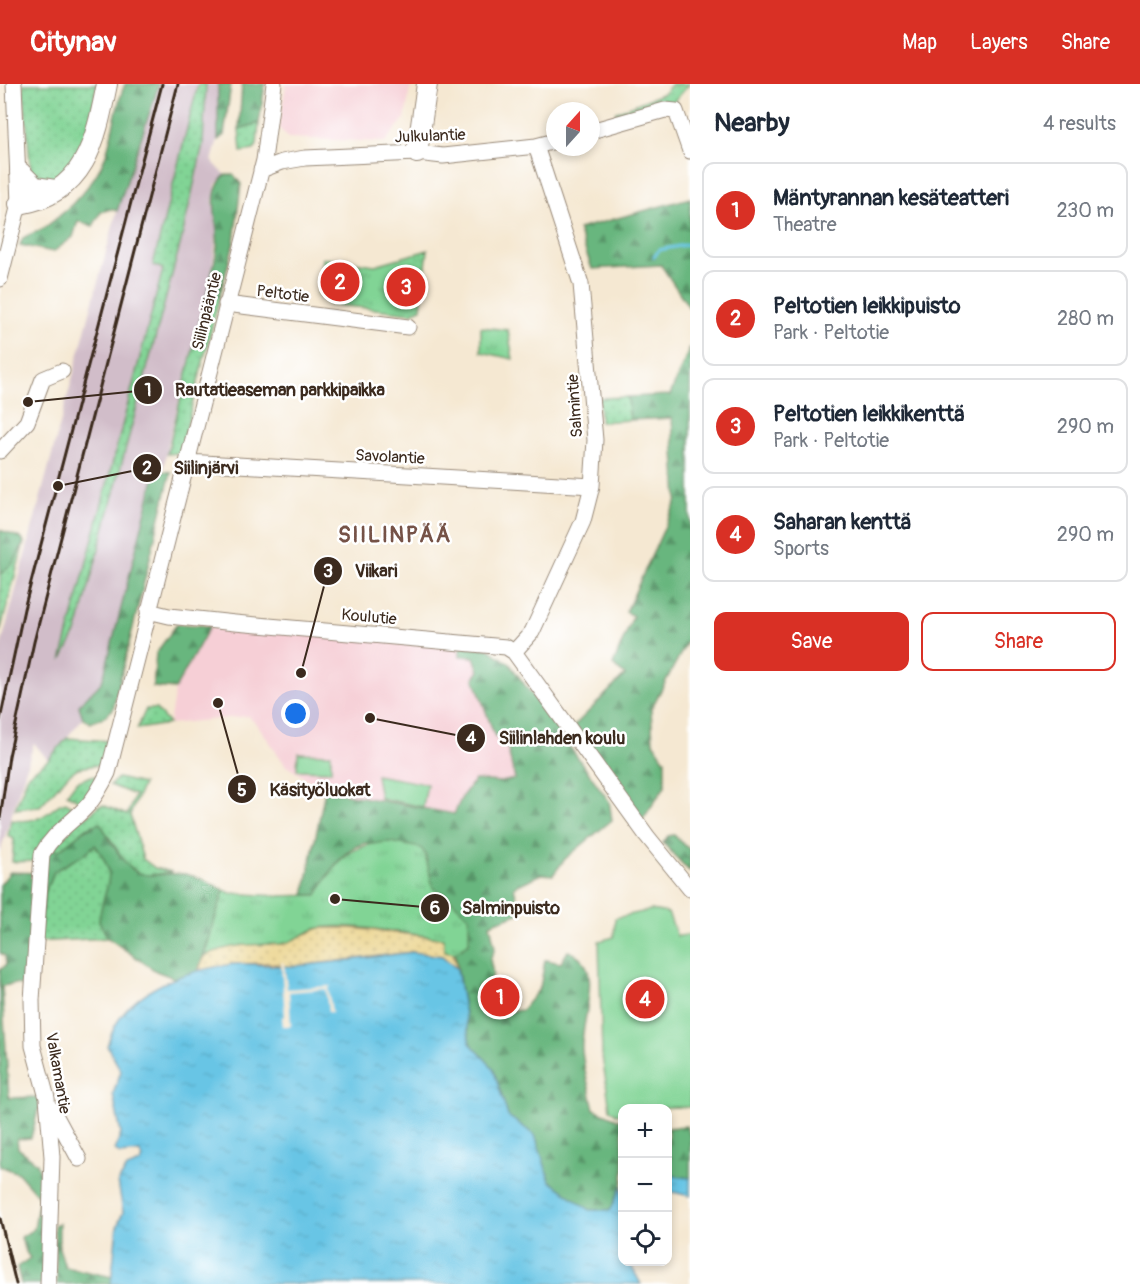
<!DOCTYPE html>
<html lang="en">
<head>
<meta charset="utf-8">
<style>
	:root { --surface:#fff; --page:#f6f6f7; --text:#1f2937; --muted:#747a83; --line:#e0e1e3; --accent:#d93025 }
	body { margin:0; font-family:Pangolin,sans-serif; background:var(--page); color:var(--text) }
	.controls { position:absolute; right:18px; bottom:18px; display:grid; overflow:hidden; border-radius:12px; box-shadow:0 3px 9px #0003 }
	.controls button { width:54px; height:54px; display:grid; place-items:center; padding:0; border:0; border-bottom:2px solid var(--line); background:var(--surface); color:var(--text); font:30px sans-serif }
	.compass { position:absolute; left:546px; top:18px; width:54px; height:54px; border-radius:50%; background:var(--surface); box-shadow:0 3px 9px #0003; rotate:21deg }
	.you { position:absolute; left:296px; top:630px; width:21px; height:21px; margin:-15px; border:4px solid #fff; border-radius:50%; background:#1a73e8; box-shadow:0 0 0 9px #1a73e833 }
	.badge { display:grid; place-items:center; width:39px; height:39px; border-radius:50%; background:var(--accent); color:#fff; font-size:20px; font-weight:700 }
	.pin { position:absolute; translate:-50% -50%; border:3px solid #fff; box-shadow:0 2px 6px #0006 }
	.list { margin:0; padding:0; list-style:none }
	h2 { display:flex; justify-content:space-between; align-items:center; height:78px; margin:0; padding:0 24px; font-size:26px }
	h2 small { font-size:20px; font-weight:400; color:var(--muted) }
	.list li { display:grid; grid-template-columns:39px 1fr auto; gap:18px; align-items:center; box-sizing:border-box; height:96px; margin:0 12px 12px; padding:0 12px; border:2px solid var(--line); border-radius:12px }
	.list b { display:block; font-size:22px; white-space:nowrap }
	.list p { margin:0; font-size:20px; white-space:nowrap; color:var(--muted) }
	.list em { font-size:20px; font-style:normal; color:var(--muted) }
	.actions { display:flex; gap:12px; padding:18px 24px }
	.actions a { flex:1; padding:14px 0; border:2px solid var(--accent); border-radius:12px; text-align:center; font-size:21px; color:var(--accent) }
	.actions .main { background:var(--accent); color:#fff }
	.icon { flex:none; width:33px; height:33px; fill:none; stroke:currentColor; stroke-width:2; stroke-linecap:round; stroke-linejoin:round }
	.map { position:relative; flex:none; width:690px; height:1200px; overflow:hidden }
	header { display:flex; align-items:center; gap:36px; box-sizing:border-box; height:84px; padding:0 30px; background:var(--accent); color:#fff }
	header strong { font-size:28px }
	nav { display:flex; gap:33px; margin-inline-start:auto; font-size:21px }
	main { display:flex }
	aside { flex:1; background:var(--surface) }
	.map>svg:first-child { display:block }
	.built { fill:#f6cfd6 }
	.railway { fill:#d1bdc9 }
	.grass { fill:url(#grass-dots); stroke:#5e7f5a; stroke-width:1.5 }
	.forest { fill:url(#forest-firs); stroke:#52704e; stroke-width:1.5 }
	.sand { fill:url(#sand-dots); stroke:#94825e; stroke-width:1.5 }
	.park { fill:url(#park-tufts); stroke:#5e7f5a; stroke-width:1.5 }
	.garden { fill:#81d495; stroke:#5e7f5a; stroke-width:1.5 }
	.water { fill:url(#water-ripples); stroke:#517882; stroke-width:1.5 }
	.pier { fill:#f5e8d2 }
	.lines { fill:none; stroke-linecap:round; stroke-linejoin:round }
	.stream { stroke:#67c5e5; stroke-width:3 }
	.minor-casing { stroke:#988978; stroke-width:17 }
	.major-casing { stroke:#988978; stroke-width:22 }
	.minor { stroke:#fff; stroke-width:15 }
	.major { stroke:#fff; stroke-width:20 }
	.rail { stroke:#3b2a1e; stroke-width:3 }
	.labels { text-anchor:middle; stroke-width:5; stroke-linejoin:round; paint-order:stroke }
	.street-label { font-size:16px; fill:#3b2a1e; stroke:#fff }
	.district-label { font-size:22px; font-weight:bold; letter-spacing:1.5px; fill:#755247; stroke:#fff }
	.leader { fill:none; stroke:#3b2a1e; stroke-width:2 }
	.callout-dot { fill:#3b2a1e; stroke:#fff; stroke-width:2 }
	.mark-label { font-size:18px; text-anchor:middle; font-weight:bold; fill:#fff }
	.callout-label { font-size:18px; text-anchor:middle; font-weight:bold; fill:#3b2a1e; stroke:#fff; stroke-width:5; stroke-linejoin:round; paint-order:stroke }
</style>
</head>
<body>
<header>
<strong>Citynav</strong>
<nav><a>Map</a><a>Layers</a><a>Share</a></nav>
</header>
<main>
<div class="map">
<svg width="690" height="1200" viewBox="0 0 690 1200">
	<defs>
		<pattern id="grass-dots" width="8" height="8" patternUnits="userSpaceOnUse" patternTransform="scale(1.5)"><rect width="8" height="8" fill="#81d495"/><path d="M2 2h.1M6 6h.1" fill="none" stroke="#70b680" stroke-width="1.8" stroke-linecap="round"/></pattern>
		<pattern id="forest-firs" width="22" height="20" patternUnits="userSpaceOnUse" patternTransform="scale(1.5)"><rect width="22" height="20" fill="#68b67e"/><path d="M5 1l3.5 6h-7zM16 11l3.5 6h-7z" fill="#579467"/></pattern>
		<pattern id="sand-dots" width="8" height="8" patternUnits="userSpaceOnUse" patternTransform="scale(1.5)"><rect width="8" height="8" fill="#eeda9e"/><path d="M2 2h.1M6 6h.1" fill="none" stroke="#cdbb88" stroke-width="1.8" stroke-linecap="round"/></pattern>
		<pattern id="park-tufts" width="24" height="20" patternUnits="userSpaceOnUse" patternTransform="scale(1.5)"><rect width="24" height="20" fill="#81d495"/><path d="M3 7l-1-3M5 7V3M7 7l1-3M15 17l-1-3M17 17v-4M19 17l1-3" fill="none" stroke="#70b680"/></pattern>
		<pattern id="water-ripples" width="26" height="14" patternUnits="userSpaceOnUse" patternTransform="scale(1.5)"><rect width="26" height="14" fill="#67c5e5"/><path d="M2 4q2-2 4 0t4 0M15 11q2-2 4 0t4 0" fill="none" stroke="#5aa9c4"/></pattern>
	</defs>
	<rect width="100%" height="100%" fill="#fff"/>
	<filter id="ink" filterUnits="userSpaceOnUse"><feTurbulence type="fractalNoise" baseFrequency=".0167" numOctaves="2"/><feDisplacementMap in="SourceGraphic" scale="12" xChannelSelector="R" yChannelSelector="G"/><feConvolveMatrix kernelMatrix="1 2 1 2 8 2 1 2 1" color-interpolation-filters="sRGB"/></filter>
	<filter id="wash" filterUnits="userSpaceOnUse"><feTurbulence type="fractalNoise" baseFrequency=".008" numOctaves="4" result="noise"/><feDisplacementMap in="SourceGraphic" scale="24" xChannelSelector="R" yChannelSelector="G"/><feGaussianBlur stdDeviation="1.35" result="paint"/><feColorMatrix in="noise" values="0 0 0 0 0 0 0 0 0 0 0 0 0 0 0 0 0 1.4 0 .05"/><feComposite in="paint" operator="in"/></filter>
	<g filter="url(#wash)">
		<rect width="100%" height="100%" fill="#f5e8d2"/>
		<path class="built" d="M286,0H411L405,34L385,58L288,54L279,44Z
			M210,542L460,562L474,573L479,588L474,594L495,652L506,658L515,695L501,698L475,696L463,711L455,730L325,706L286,682L259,643L248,632L169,640L175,605Z"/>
		<path class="railway" d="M159,0H218V56L212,77L225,91L216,100L213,118L218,140L211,194L168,360L163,387H156L103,595L97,607L85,613L79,622L83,634L48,676L34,659L0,768V565L117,127Z"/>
		<path class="grass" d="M23,0H97C92,35 85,88 45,98L31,89Z
			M198,0H206L203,60L181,157L77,547L61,577L163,185L153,181Z
			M672,0H689L674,18L616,32V28L664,9Z
			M259,39L257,61L254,66L241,68L239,45Z
			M220,211L180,369L167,370L206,213Z
			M628,313L630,336L600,338L599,314Z
			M24,458L0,548V491L14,478Z
			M146,625H156L169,640L137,645Z
			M67,654L109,657L104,680L78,684L68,691L40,722L15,725L28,691L48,676Z
			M91,692L99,693L83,719L67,710L76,698Z
			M118,694L143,700L130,731L143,775L155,784L172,788L145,792L138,789L125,778L107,750L96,742L87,744L58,767L53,765L79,736L91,730L98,722L103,721L127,731L135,711L110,701Z
			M66,718L75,725L37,777L12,778L14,755L8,752L11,736C25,738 38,737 49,728C56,723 57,720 66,718Z
			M95,761L105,775L110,792L99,836L108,854L36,858L39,809L50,799L54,787L83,771Z"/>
		<path class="forest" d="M125,0H159L117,127L111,125L101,128L93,142L78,137L73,153L53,168L20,161L23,154C29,150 37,148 44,144C68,127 99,96 107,67C114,44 116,21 125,0Z
			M218,0H231L224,51L218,56Z
			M242,0H265L259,39L239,45Z
			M225,91H234L241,100L234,158L220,211L206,213C210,197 215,180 217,163C220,137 205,111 225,91Z
			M690,114V225L661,181L592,185L578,145Z
			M690,263V552L651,625L653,658L665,676V702L639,741L570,646L625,591L613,581L633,532L626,528L677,416L672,334L630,336L628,313L670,311Z
			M156,387L171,388L113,625L104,633L90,639L83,634L79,622C86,610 97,607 103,595Z
			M0,446L21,454L24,458L14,478L0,491Z
			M177,540L210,542L175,605L153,603L156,569Z
			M460,562L487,564L509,579L609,717L612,736L565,775L553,791L541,790L514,803L520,829L490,840L495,864L490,875L493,890L490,897L478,902C480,927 501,929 522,926L540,904L545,876L561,879L568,867C608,879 580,936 582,965C583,984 590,1006 594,1025L622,1037C622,1063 631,1108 609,1126H590L550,1097L535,1052L508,1032L493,984L470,959L455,869L468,858L469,833L445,810L433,804L425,770C408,767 387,759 369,759C344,760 327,792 317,811H304L325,706L454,730L463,711L475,696L501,698L515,695L506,658L495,653L474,594L479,587L474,573L460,572Z
			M100,739C110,754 117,772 132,785C146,797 167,787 185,790C199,793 211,799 224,806L198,888L174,894L156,887L108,854L99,837C103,800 121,796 95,761L83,771L54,787L50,799L46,803L32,904L16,900L2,902L9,1014L40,1013L42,1022L38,1026L31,1054L17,1055L18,1064L37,1079L44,1101L46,1200H21L17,1183L30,1174L24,1165L21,1153L34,1145L39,1113L18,1089L0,1082V886L6,881L5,872L0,869V801L10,788L41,789L42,770L53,765L58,767L87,744Z
			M674,751L690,766V788L663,759L668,752Z
			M686,1042L690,1051V1094L674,1092L668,1081L671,1073L668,1072V1044Z
			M59,1139V1164L65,1183L113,1193L111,1200H57L54,1141Z"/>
		<path class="sand" d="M319,844H352L450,855L457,885L442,872L412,868L290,883L269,879L234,880L198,888L204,872L224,863L252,859L283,860Z"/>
		<path class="park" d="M428,166L421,224L412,229L328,220L318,210L323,174L375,181Z
			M481,243L508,246L513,275L481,268Z
			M390,758L421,764L425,770L433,804L445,810L469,833V859L455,869L445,867L443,854C411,851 348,838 319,844C305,847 294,859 280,860C250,861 233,859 204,872L224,806L231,809L278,812L317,811C336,776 349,760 390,758Z"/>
		<path class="garden" d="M298,669L331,670V687L297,686Z
			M376,691L427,700L423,723L380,714Z
			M651,826L668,829L677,852L690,851V1023L622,1024V1029L616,1030L610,1025L602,972L599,857L614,853L615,834Z"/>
		<path class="water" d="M412,868L442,872L457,885L470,959L493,984L508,1032L535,1051L550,1097L590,1126H609L612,1123L622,1101V1178H629L641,1200H111L117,1143L123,1128L118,1098L127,1084L140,1079L143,1074L140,1068L120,1070L115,1066L121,1050L113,1010L121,987L107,962C110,954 113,944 118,937C142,900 193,885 234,880C254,878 274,884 294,882C333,879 373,873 412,868Z
			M668,1081L674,1092L690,1094V1112L668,1107Z"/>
		<path class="pier" d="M281,878L284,879L287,905L331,902L328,905L332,928H328L326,905L289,908L291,942H283L282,933L285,932Z"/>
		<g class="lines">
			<path class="stream" d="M654,173L659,166L690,160"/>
		</g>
	</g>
	<g filter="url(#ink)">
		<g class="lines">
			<defs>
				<path id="minor" d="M591,47L665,26L676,27L690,67
					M261,86L282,78L305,74L417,69L443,72L536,62L555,57
					M0,195L19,120L14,0
					M226,220L408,243
					M0,367L27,338L43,295L62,287
					M187,378L592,402
					M148,527L169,532L235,539L506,563L514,568L647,752L690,805
					M514,568L532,548L583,437L592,402L595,356L581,200L536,62
					M52,1025L79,1075
					M48,1200L52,1073L47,1014L33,962L32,916L42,770C54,748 72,739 88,721C96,712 102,701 108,689L264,76L274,0"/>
				<path id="major" d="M417,69L427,0
					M20,88L35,103L55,106
					M19,120C86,110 96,55 107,0"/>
			</defs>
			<use href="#minor" class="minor-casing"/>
			<use href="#major" class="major-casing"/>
			<use href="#minor" class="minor"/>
			<use href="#major" class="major"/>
			<path class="rail" d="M0,636L24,525L162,0
				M0,735L9,672L34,558L178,0
				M0,1134L16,1200"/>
		</g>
	</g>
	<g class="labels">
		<g class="street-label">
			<text transform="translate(430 51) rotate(-2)" y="6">Julkulantie</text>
			<text transform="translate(283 209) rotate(7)" y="6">Peltotie</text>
			<text transform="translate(206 227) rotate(-76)" y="6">Siilinpääntie</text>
			<text transform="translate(574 322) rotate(-94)" y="6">Salmintie</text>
			<text transform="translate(390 372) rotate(3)" y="6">Savolantie</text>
			<text transform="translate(369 532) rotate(5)" y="6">Koulutie</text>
			<text transform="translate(59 989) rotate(80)" y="6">Valkamantie</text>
		</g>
		<g class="district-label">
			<text x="395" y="458">SIILINPÄÄ</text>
		</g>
	</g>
	<path class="leader" d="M28 318L148 306M58 402L147 384M301 589L328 487M370 634L471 654M218 619L242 705M335 815L435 824"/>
	<g class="callout-dot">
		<circle cx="28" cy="318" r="6"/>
		<circle cx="58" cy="402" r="6"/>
		<circle cx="301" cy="589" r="6"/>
		<circle cx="370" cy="634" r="6"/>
		<circle cx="218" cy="619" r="6"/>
		<circle cx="335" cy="815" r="6"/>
		<circle cx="148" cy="306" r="15"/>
		<circle cx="147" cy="384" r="15"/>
		<circle cx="328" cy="487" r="15"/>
		<circle cx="471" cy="654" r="15"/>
		<circle cx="242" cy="705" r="15"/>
		<circle cx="435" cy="824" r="15"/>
	</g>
	<g class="mark-label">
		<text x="148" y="312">1</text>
		<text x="147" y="390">2</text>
		<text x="328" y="493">3</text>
		<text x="471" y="660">4</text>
		<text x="242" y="712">5</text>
		<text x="435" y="830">6</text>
	</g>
	<g class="callout-label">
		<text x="280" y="312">Rautatieaseman parkkipaikka</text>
		<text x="206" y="390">Siilinjärvi</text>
		<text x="376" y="493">Viikari</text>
		<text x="562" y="660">Siilinlahden koulu</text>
		<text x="320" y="712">Käsityöluokat</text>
		<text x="511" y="830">Salminpuisto</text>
	</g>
</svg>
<div class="controls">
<button>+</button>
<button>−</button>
<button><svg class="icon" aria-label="locate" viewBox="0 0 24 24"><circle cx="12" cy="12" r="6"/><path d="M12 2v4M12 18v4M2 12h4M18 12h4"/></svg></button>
</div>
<svg class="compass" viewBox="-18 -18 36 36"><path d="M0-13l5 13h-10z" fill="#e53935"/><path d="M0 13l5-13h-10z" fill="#747a83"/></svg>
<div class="you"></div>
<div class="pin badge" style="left:500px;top:913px">1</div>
<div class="pin badge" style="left:340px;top:198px">2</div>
<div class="pin badge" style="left:406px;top:203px">3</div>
<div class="pin badge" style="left:645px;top:915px">4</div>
</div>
<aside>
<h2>Nearby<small>4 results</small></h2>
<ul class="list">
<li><span class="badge">1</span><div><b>Mäntyrannan kesäteatteri</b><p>Theatre</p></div><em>230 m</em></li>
<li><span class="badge">2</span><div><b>Peltotien leikkipuisto</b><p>Park · Peltotie</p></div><em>280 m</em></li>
<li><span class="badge">3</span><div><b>Peltotien leikkikenttä</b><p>Park · Peltotie</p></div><em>290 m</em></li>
<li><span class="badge">4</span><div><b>Saharan kenttä</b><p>Sports</p></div><em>290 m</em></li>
</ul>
<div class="actions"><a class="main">Save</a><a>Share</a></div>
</aside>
</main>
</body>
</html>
